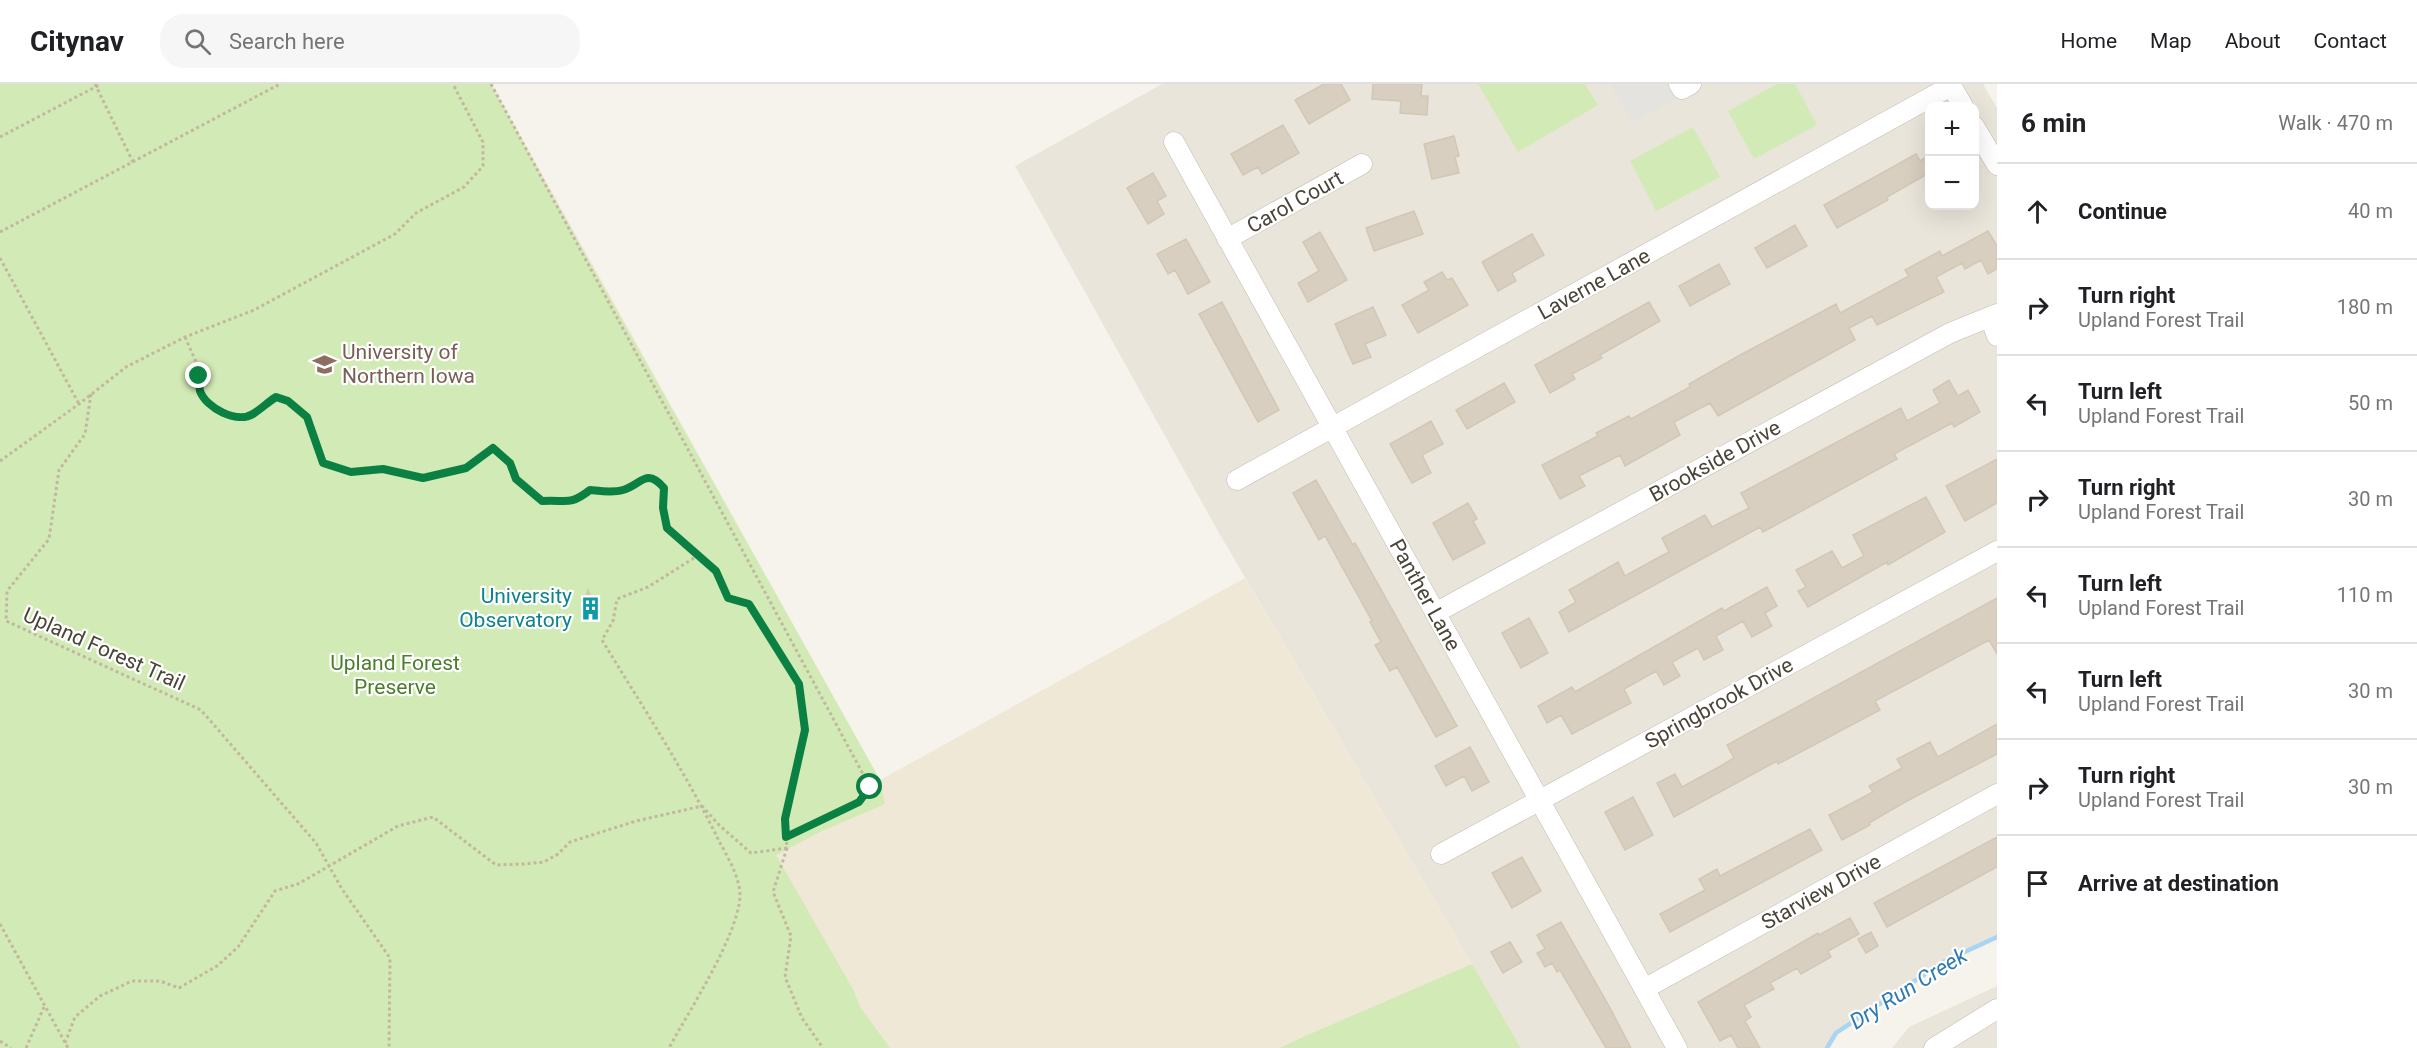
<!DOCTYPE html>
<html lang="en">
<head>
<meta charset="utf-8">
<style>
	:root { --surface:#fff; --page:#f6f6f6; --text:#202124; --muted:#757577; --line:#e0e0e0 }
	body { margin:0; font-family:Roboto,sans-serif; background:var(--page); color:var(--text) }
	.controls { position:absolute; right:18px; top:18px; display:grid; overflow:hidden; border-radius:12px; box-shadow:0 6px 24px #0002 }
	.controls button { width:54px; height:54px; display:grid; place-items:center; padding:0; border:0; border-bottom:2px solid var(--line); background:var(--surface); color:var(--text); font:30px sans-serif }
	.stop { position:absolute; width:18px; height:18px; margin:-14px; border:4px solid #0b8043; border-radius:50%; background:#fff }
	.stop.end { background:#0b8043; border-color:#fff; box-shadow:0 2px 6px #0008 }
	.list { margin:0; padding:0; list-style:none }
	h2 { display:flex; justify-content:space-between; align-items:center; height:78px; margin:0; padding:0 24px; font-size:26px }
	h2 small { font-size:20px; font-weight:400; color:var(--muted) }
	.list li { display:grid; grid-template-columns:39px 1fr auto; gap:18px; align-items:center; box-sizing:border-box; height:96px; padding:0 24px; border-top:2px solid var(--line) }
	.list b { display:block; font-size:22px; white-space:nowrap }
	.list p { margin:0; font-size:20px; white-space:nowrap; color:var(--muted) }
	.list em { font-size:20px; font-style:normal; color:var(--muted) }
	.icon { flex:none; width:33px; height:33px; fill:none; stroke:currentColor; stroke-width:2; stroke-linecap:round; stroke-linejoin:round }
	.map { position:relative; flex:none; width:1997px; height:964px; overflow:hidden }
	header { display:flex; align-items:center; gap:36px; box-sizing:border-box; height:84px; padding:0 30px; background:var(--surface); border-bottom:2px solid var(--line) }
	header strong { font-size:28px }
	nav { display:flex; gap:33px; margin-inline-start:auto; font-size:21px }
	.search { width:420px; height:54px; background:var(--page); display:flex; align-items:center; gap:15px; box-sizing:border-box; padding:0 21px; border-radius:24px; color:var(--muted); font-size:22px }
	main { display:flex }
	aside { flex:1; background:var(--surface) }
	.map>svg:first-child { display:block }
	.residential { fill:#eae5da; fill-rule:evenodd }
	.education { fill:#efe8d6 }
	.green { fill:#d2eab5 }
	.parking { fill:#e5e3e0 }
	.lines { fill:none; stroke-linecap:round; stroke-linejoin:round }
	.stream { stroke:#a9d4f2; stroke-width:4.5 }
	.building { fill:#d8cfc1; stroke:#d3c7b4; stroke-width:1.5 }
	.minor-casing { stroke:#c2bbae; stroke-width:21 }
	.path { stroke:#c4b79f; stroke-width:3; stroke-dasharray:3 3; stroke-linecap:butt }
	.minor { stroke:#fff; stroke-width:20 }
	.route { stroke:#0b8043; stroke-width:8 }
	.labels { text-anchor:middle; stroke-width:4.5; stroke-linejoin:round; paint-order:stroke }
	.street-label { font-size:21px; fill:#4b4439; stroke:#fff }
	.education-label { font-size:21px; fill:#785e54; stroke:#fff; text-anchor:start }
	.culture-label { font-size:21px; fill:#0d838f; stroke:#fff; text-anchor:end }
	.park-label { font-size:21px; fill:#4a7f2a; stroke:#fff }
	.water-label { font-size:22px; font-style:italic; fill:#2e7ab2; stroke:#fff }
</style>
</head>
<body>
<header>
<strong>Citynav</strong>
<div class="search"><svg class="icon" aria-label="search" viewBox="0 0 24 24"><circle cx="10" cy="10" r="6"/><path d="M15 15l6 6"/></svg>Search here</div>
<nav><a>Home</a><a>Map</a><a>About</a><a>Contact</a></nav>
</header>
<main>
<div class="map">
<svg width="1997" height="964" viewBox="0 0 1997 964">
	<rect width="100%" height="100%" fill="#f6f3ec"/>
	<path class="residential" d="M1162,0H1983L1997,24V853L1945,877L1869,927L1836,949L1827,964H1521L1219,449L1015,82ZM1930,22H1974V122H1930Z
		M1997,902V964H1892L1909,943Z"/>
	<path class="education" d="M0,0H492L880,696L1245,494L1521,964H0Z"/>
	<path class="green" d="M0,0H490L880,696L885,720L822,747L776,771L854,907L860,923L890,964H0Z
		M1478,0H1585L1598,21L1518,68Z
		M1777,0H1795L1817,41L1754,75L1728,27Z
		M1693,43L1720,93L1656,127L1630,77Z
		M1472,880L1521,964H1280L1303,953Z"/>
	<path class="parking" d="M1611,0H1702L1632,39Z"/>
	<g class="lines">
		<path class="stream" d="M1827,964L1836,949L1869,927L1945,877L1997,853"/>
	</g>
	<path class="building" d="M1324,0H1341L1350,16L1309,40L1295,16Z
		M1373,0H1422L1421,12H1428L1427,31L1400,29L1401,17L1372,15Z
		M1283,41L1299,69L1262,90L1258,83L1243,91L1231,70Z
		M1454,52L1459,72L1455,73L1459,89L1432,95L1424,60Z
		M1916,70L1920,77L1929,71V89L1887,113L1888,116L1837,144L1824,121Z
		M1153,89L1166,112L1157,117L1164,130L1148,140L1127,104Z
		M1414,127L1423,150L1374,167L1366,144Z
		M1795,141L1807,162L1767,184L1755,164Z
		M1988,147L1997,162V185L1988,190L1981,176L1965,185L1962,179L1936,193L1944,208L1877,241L1872,232L1849,244L1855,256L1718,332L1710,319L1674,338L1680,351L1625,382L1620,371L1579,392L1585,402L1560,415L1542,381L1598,352L1596,349L1629,332L1631,335L1690,303L1689,300L1742,270L1836,220L1840,229L1909,192L1905,186L1940,167L1942,172Z
		M1320,148L1347,196L1308,218L1298,199L1319,187L1303,158Z
		M1532,150L1544,171L1512,189L1516,197L1498,207L1482,178Z
		M1186,155L1210,198L1188,210L1175,186L1168,190L1157,170Z
		M1719,180L1730,200L1690,222L1679,202Z
		M1442,188L1447,196L1452,194L1468,221L1418,249L1402,221L1429,206L1424,198Z
		M1222,218L1279,326L1258,338L1199,230Z
		M1649,218L1660,237L1600,271L1602,274L1572,290L1575,295L1550,309L1535,281Z
		M1373,223L1386,251L1365,260L1371,273L1353,280L1335,240Z
		M1949,296L1958,312L1968,306L1980,328L1954,343L1952,339L1894,370L1897,375L1763,448L1760,443L1569,548L1559,528L1576,518L1569,506L1618,478L1625,492L1654,476L1669,468L1662,454L1705,431L1712,443L1749,424L1741,409L1901,324L1907,337L1940,319L1933,306Z
		M1504,299L1515,318L1467,345L1456,326Z
		M1431,337L1443,360L1422,371L1431,389L1412,399L1390,360Z
		M1997,375V419L1965,437L1946,402Z
		M1316,396L1353,461L1355,459L1457,642L1436,653L1397,583L1390,587L1375,561L1381,558L1370,538L1372,537L1325,452L1319,456L1293,409Z
		M1926,413L1945,448L1888,481L1887,478L1808,523L1798,507L1806,503L1796,486L1832,467L1842,484L1864,472L1853,451Z
		M1468,419L1477,435L1473,437L1485,459L1453,476L1433,439Z
		M1767,503L1777,522L1765,529L1772,542L1752,553L1743,537L1716,552L1723,566L1704,576L1698,564L1672,578L1680,592L1664,601L1656,587L1624,605L1631,619L1572,650L1561,631L1547,639L1538,622L1572,603L1575,608L1722,524L1724,527Z
		M588,506L596,522L594,528L590,530L584,528L583,523Z
		M1997,514V570L1989,556L1875,617L1880,626L1778,680L1777,677L1674,733L1657,699L1675,690L1682,703L1719,683L1734,674L1727,661Z
		M1529,534L1548,569L1521,584L1502,549Z
		M1997,640V670L1905,718L1869,739L1870,741L1842,756L1829,731L1873,708L1869,702L1902,684L1897,675L1930,658L1938,673Z
		M1470,663L1489,698L1472,707L1464,692L1446,702L1435,682Z
		M1633,713L1653,751L1625,766L1605,728Z
		M1810,745L1822,766L1670,848L1660,830L1705,806L1699,795L1717,785L1720,792Z
		M1997,753V783L1887,843L1874,819Z
		M1522,773L1541,807L1512,824L1492,789Z
		M1850,834L1859,850L1828,867L1831,873L1801,890L1797,884L1770,899L1774,905L1744,921L1751,933L1745,937L1760,964H1738L1731,951L1720,957L1698,918L1818,849L1819,851Z
		M1561,838L1609,922L1631,964H1606L1560,886L1557,888L1552,879L1545,883L1537,869L1545,865L1537,851Z
		M1871,848L1878,862L1866,869L1858,855Z
		M1510,858L1522,878L1503,889L1491,868Z"/>
	<g class="lines">
		<defs>
			<path id="minor" d="M1679,0L1682,5L1691,0
				M1950,0L1963,22
				M1974,42L1997,81
				M1174,58L1677,964
				M1227,155L1362,80
				M1990,233L1997,252
				M1237,396L1951,2
				M1435,529L1950,249L1997,230
				M1441,770L1997,467
				M1644,905L1997,710
				M1934,964L1997,925"/>
		</defs>
		<use href="#minor" class="minor-casing"/>
		<path class="path" d="M95,0L133,78
			M491,0L870,703L859,718L786,753
			M0,53L101,0
			M0,148L280,0
			M0,174L79,320
			M185,253L196,278L201,309L215,324L235,333L252,331L262,321L276,313L288,317L307,333L323,379L351,388L383,385L423,394L466,384L493,364L510,379L516,395L542,416C566,415 568,423 590,406C601,407 613,409 623,406C641,401 646,383 664,404C662,445 666,444 695,469L694,474L648,503L617,515L613,537L602,556C642,622 685,687 719,757C727,772 740,793 740,812C738,852 689,927 669,964
			M91,310L85,350L59,386L49,455L7,507L6,537L201,626L316,759L342,805L390,874L389,964
			M0,377L79,320L126,283L185,253L254,226L395,150L416,129L464,103L483,82V58L453,0
			M787,764L773,808L791,852L785,893L802,934L823,964
			M0,840L68,964
			M0,957L11,964
			M65,959L75,933L100,912L132,897H160L179,904L217,882L238,863L275,807L298,800L398,742L433,733L496,781L524,780L544,778L558,770L570,758L636,737L702,722L719,741L751,769L787,764L785,735L805,646L799,600L749,520L728,514L716,487L695,469
			M26,964L44,923"/>
		<use href="#minor" class="minor"/>
	</g>
	<g class="lines">
		<path class="route" d="M199,292C199,297 199,303 200,307C206,324 237,340 253,330C261,325 268,318 276,313L288,317L307,333L323,379L351,388L383,385L423,394L466,384L493,364L510,379L516,395L542,417C566,415 568,423 590,406C601,407 612,409 623,406C641,401 646,383 664,404L663,424L667,444L716,487L728,514L749,520L799,600L805,646L785,735L786,753L859,718L870,703"/>
	</g>
	<defs>
		<symbol id="university-bare" viewBox="-9 -9 18 18"><path d="M0-5L7-2L0 1L-7-2ZM-4 1L0 2.5L4 1V4Q0 6-4 4Z" fill="#8d6e63" stroke="#fff" stroke-width="2.5" paint-order="stroke"/></symbol>
		<symbol id="building-bare" viewBox="-9 -9 18 18"><path d="M-4-6H4V6H1V3H-1V6H-4ZM-2.5-4.3h1.7v1.8h-1.7ZM.8-4.3h1.7v1.8H.8ZM-2.5-1h1.7V.8h-1.7ZM.8-1h1.7V.8H.8Z" fill="#0f9aa8" stroke="#fff" stroke-width="2.5" paint-order="stroke"/></symbol>
	</defs>
	<g fill-rule="evenodd">
		<use href="#university-bare" x="308" y="264" width="33" height="33"/>
		<use href="#building-bare" x="574" y="508" width="33" height="33"/>
	</g>
	<g class="labels">
		<g class="street-label">
			<text transform="translate(1295 118) rotate(-29)" y="7">Carol Court</text>
			<text transform="translate(1594 200) rotate(-29)" y="7">Laverne Lane</text>
			<text transform="translate(1715 377) rotate(-29)" y="7">Brookside Drive</text>
			<text transform="translate(1425 511) rotate(61)" y="7">Panther Lane</text>
			<text transform="translate(104 565) rotate(24)" y="7">Upland Forest Trail</text>
			<text transform="translate(1719 619) rotate(-29)" y="7">Springbrook Drive</text>
			<text transform="translate(1821 808) rotate(-29)" y="7">Starview Drive</text>
		</g>
		<g class="education-label">
			<text x="342" y="275">University of<tspan x="342" dy="24">Northern Iowa</tspan></text>
		</g>
		<g class="culture-label">
			<text x="572" y="519">University<tspan x="572" dy="24">Observatory</tspan></text>
		</g>
		<g class="park-label">
			<text x="395" y="586">Upland Forest<tspan x="395" dy="24">Preserve</tspan></text>
		</g>
		<g class="water-label">
			<text transform="translate(1908 904) rotate(-32)" y="8">Dry Run Creek</text>
		</g>
	</g>
</svg>
<div class="controls">
<button>+</button>
<button>−</button>
</div>
<div class="stop" style="left:870px;top:703px"></div>
<div class="stop end" style="left:199px;top:292px"></div>
</div>
<aside>
<h2>6 min<small>Walk · 470 m</small></h2>
<ul class="list">
<li><svg class="icon" aria-label="ahead" viewBox="0 0 24 24"><path d="M12 20V5M6 11l6-6 6 6"/></svg><div><b>Continue</b></div><em>40 m</em></li>
<li><svg class="icon" aria-label="right" viewBox="0 0 24 24"><path d="M7 20v-9h11M14 6l5 5-5 5"/></svg><div><b>Turn right</b><p>Upland Forest Trail</p></div><em>180 m</em></li>
<li><svg class="icon" aria-label="left" viewBox="0 0 24 24"><path d="M17 20v-9H6M10 6l-5 5 5 5"/></svg><div><b>Turn left</b><p>Upland Forest Trail</p></div><em>50 m</em></li>
<li><svg class="icon" aria-label="right" viewBox="0 0 24 24"><path d="M7 20v-9h11M14 6l5 5-5 5"/></svg><div><b>Turn right</b><p>Upland Forest Trail</p></div><em>30 m</em></li>
<li><svg class="icon" aria-label="left" viewBox="0 0 24 24"><path d="M17 20v-9H6M10 6l-5 5 5 5"/></svg><div><b>Turn left</b><p>Upland Forest Trail</p></div><em>110 m</em></li>
<li><svg class="icon" aria-label="left" viewBox="0 0 24 24"><path d="M17 20v-9H6M10 6l-5 5 5 5"/></svg><div><b>Turn left</b><p>Upland Forest Trail</p></div><em>30 m</em></li>
<li><svg class="icon" aria-label="right" viewBox="0 0 24 24"><path d="M7 20v-9h11M14 6l5 5-5 5"/></svg><div><b>Turn right</b><p>Upland Forest Trail</p></div><em>30 m</em></li>
<li><svg class="icon" aria-label="arrive" viewBox="0 0 24 24"><path d="M6 21V4h12l-3 4 3 4H6"/></svg><div><b>Arrive at destination</b></div></li>
</ul>
</aside>
</main>
</body>
</html>
